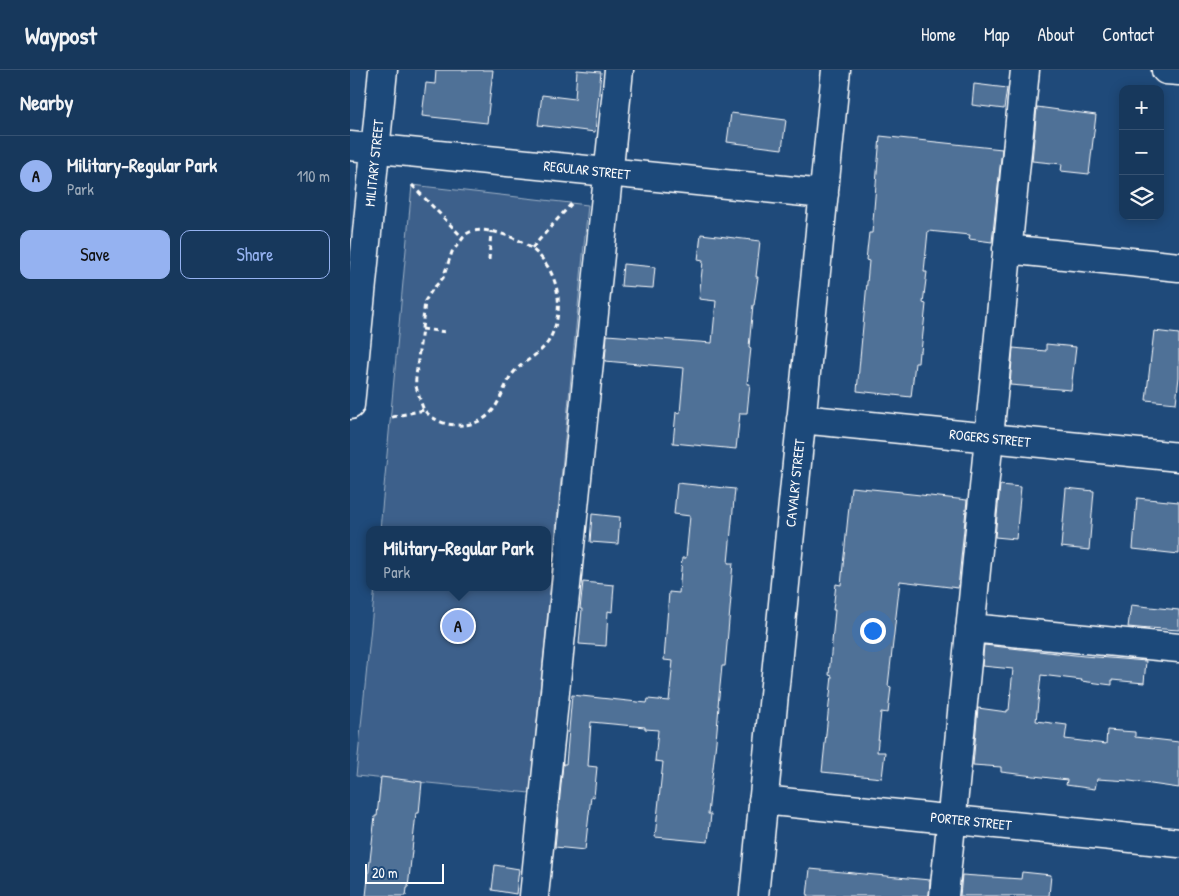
<!DOCTYPE html>
<html lang="en">
<head>
<meta charset="utf-8">
<style>
	:root { --surface:#17385c; --page:#244365; --text:#f1f3f6; --muted:#9eacbb; --line:#365272; --accent:#95b2f1 }
	body { margin:0; font-family:"Patrick Hand",sans-serif; background:var(--page); color:var(--text) }
	.controls { position:absolute; right:15px; top:15px; display:grid; overflow:hidden; border-radius:10px; box-shadow:0 2px 12px #0003 }
	.controls button { width:45px; height:45px; display:grid; place-items:center; padding:0; border:0; border-bottom:1px solid var(--line); background:var(--surface); color:var(--text); font:25px sans-serif }
	.scale { position:absolute; left:15px; bottom:12px; width:79px; box-sizing:border-box; padding-left:5px; border:2px solid #fff; border-top:0; font-size:14px; line-height:18px; white-space:nowrap; color:#fff; -webkit-text-stroke:4px #1f4a7a; paint-order:stroke }
	.you { position:absolute; left:522px; top:560px; width:18px; height:18px; margin:-12px; border:4px solid #fff; border-radius:50%; background:#1a73e8; box-shadow:0 0 0 8px #1a73e833 }
	.badge { display:grid; place-items:center; width:32px; height:32px; border-radius:50%; background:var(--accent); color:#111; font-size:16px; font-weight:700 }
	.pin { position:absolute; translate:-50% -50%; border:2px solid #fff; box-shadow:0 1px 5px #0006 }
	.popup { position:absolute; left:16px; top:456px; width:185px; height:65px; box-sizing:border-box; display:grid; place-content:center; border-radius:10px; background:var(--surface); filter:drop-shadow(0 1px 4px #0005); font-size:16px; white-space:nowrap; color:var(--muted) }
	.popup b { font-size:19px; color:var(--text) }
	.popup::after { content:''; position:absolute; left:50%; top:100%; margin-left:-10px; border:10px solid transparent; border-top-color:var(--surface) }
	.list { margin:0; padding:0; list-style:none }
	h2 { display:flex; justify-content:space-between; align-items:center; height:65px; margin:0; padding:0 20px; font-size:21px }
	h2 small { font-size:16px; font-weight:400; color:var(--muted) }
	.list li { display:grid; grid-template-columns:32px 1fr auto; gap:15px; align-items:center; box-sizing:border-box; height:80px; padding:0 20px; border-top:1px solid var(--line) }
	.list b { display:block; font-size:19px; white-space:nowrap }
	.list p { margin:0; font-size:16px; white-space:nowrap; color:var(--muted) }
	.list em { font-size:16px; font-style:normal; color:var(--muted) }
	.actions { display:flex; gap:10px; padding:15px 20px }
	.actions a { flex:1; padding:11px 0; border:1px solid var(--accent); border-radius:10px; text-align:center; font-size:18px; color:var(--accent) }
	.actions .main { background:var(--accent); color:#111 }
	.icon { flex:none; width:28px; height:28px; fill:none; stroke:currentColor; stroke-width:2; stroke-linecap:round; stroke-linejoin:round }
	.map { position:relative; flex:none; width:829px; height:826px; overflow:hidden }
	header { display:flex; align-items:center; gap:30px; box-sizing:border-box; height:70px; padding:0 25px; background:var(--surface); border-bottom:1px solid var(--line) }
	header strong { font-size:24px }
	nav { display:flex; gap:28px; margin-inline-start:auto; font-size:18px }
	main { display:flex }
	aside { flex:1; background:var(--surface) }
	.map>svg:first-child { display:block }
	.green { fill:#3c618b; stroke:#9eb0c5 }
	.building { fill:#507197; stroke:#fff }
	.lines { fill:none; stroke-linecap:round; stroke-linejoin:round }
	.minor-casing { stroke:#fff; stroke-width:31 }
	.path { stroke:#fff; stroke-width:3; stroke-dasharray:5 4; stroke-linecap:butt }
	.minor { stroke:#1f4a7a; stroke-width:28 }
	.labels { text-anchor:middle; stroke-width:4; stroke-linejoin:round; paint-order:stroke }
	.street-label { font-size:14px; fill:#fff; stroke:#1f4a7a }
</style>
</head>
<body>
<header>
<strong>Waypost</strong>
<nav><a>Home</a><a>Map</a><a>About</a><a>Contact</a></nav>
</header>
<main>
<aside>
<h2>Nearby<small></small></h2>
<ul class="list">
<li><span class="badge">A</span><div><b>Military-Regular Park</b><p>Park</p></div><em>110 m</em></li>
</ul>
<div class="actions"><a class="main">Save</a><a>Share</a></div>
</aside>
<div class="map">
<svg width="829" height="826" viewBox="0 0 829 826">
	<rect width="100%" height="100%" fill="#1f4a7a"/>
	<filter id="ink" filterUnits="userSpaceOnUse"><feTurbulence type="fractalNoise" baseFrequency=".02" numOctaves="2"/><feDisplacementMap in="SourceGraphic" scale="10" xChannelSelector="R" yChannelSelector="G"/><feConvolveMatrix kernelMatrix="1 2 1 2 8 2 1 2 1" color-interpolation-filters="sRGB"/></filter>
	<g filter="url(#ink)">
		<path class="green" d="M62,115L238,135L180,723L6,706L25,517H197V460H30Z"/>
		<path class="building" d="M86,0H143L137,53L72,46L76,13L85,14Z
			M227,0L251,2L245,62L188,55L192,25L225,29Z
			M624,14L657,18L654,39L622,35Z
			M687,37L746,45L739,104L711,101L712,94L682,91Z
			M381,43L436,50L432,79L377,72Z
			M530,66L652,79L642,172L619,169L620,165L578,161L574,202H577L573,233L576,234L571,282H569L568,293H565L561,327L507,321L519,191L516,190L519,163H522Z
			M351,164L410,171L406,207H408L404,235H403L399,277L401,278L397,314H400L397,343H390L386,379L323,373L326,342L330,343L334,298L255,291L257,265L362,273L366,231L349,229L353,191L348,190Z
			M273,194L305,197L303,218L271,216Z
			M804,261L829,264V307L826,333L796,330Z
			M696,274L726,277L721,320L660,315L663,278L696,281Z
			M327,413L385,419L378,493H383L380,527L381,528L375,596H372L368,636H369L366,671L358,744H361L358,772L305,767L313,692L305,691L308,660L295,659V657L241,652L238,696L247,697L244,727L241,726L235,780L205,777L213,694H216L222,625L297,633L298,629L319,631L323,591L314,590L319,522L329,523L332,488H336L340,446L324,444Z
			M650,415L671,417L666,469L645,467Z
			M501,417L552,422V423L617,430L608,518L550,511L538,616L541,617L538,643L531,642L527,682H535L532,708L472,702L482,606L479,605L485,540H483L486,514L491,515Z
			M716,418L744,421L739,480L711,477Z
			M787,428L829,432V484L783,479Z
			M242,444L270,447L268,474L240,472Z
			M233,512L264,515L262,542L258,541L256,576L229,574L232,539H230Z
			M781,535L829,540V560L799,558V559L778,557Z
			M634,575L734,586L796,591L794,613L762,610V615L731,611L732,610L691,605L686,651L717,655L715,669L756,674L757,660L785,662V667L829,672V718L780,711L747,709L745,719L716,715L717,710L651,702V697L623,695L628,638L657,642V640H659L663,599L632,596Z
			M31,707L72,712L69,743H66L58,818H57L56,826H16L25,746H27Z
			M145,795L169,799L166,824L142,820Z
			M460,799L580,810L579,826H457Z
			M672,802L701,805L699,826H610L612,805L671,809Z"/>
		<g class="lines">
			<defs>
				<path id="minor" d="M816,0L829,1
					M0,76L474,124
					M657,179L829,197
					M0,335L33,0
					M451,349L829,387
					M620,558L829,578
					M413,730L829,773
					M184,826L269,0
					M404,826L486,0
					M594,826L675,0"/>
			</defs>
			<use href="#minor" class="minor-casing"/>
			<path class="path" d="M62,115L113,168L102,182L93,208L82,220L75,231C73,250 71,269 68,288C68,297 65,306 66,315C66,318 68,322 69,326C70,330 72,336 74,340C79,346 89,352 97,354C109,356 122,356 133,349C150,339 152,317 164,302C174,291 189,285 198,272C220,235 206,187 166,169C154,164 131,156 118,163C116,164 114,166 113,168
				M182,178L222,133
				M139,190L141,161
				M72,259L96,262
				M42,347L74,340"/>
			<use href="#minor" class="minor"/>
		</g>
	</g>
	<g class="labels">
		<g class="street-label">
			<text transform="translate(24 93) rotate(-84)" y="5">MILITARY STREET</text>
			<text transform="translate(237 100) rotate(6)" y="5">REGULAR STREET</text>
			<text transform="translate(640 368) rotate(6)" y="5">ROGERS STREET</text>
			<text transform="translate(445 413) rotate(-84)" y="5">CAVALRY STREET</text>
			<text transform="translate(621 751) rotate(6)" y="5">PORTER STREET</text>
		</g>
	</g>
</svg>
<div class="controls">
<button>+</button>
<button>−</button>
<button><svg class="icon" aria-label="layers" viewBox="0 0 24 24"><path d="M12 4l9 5-9 5-9-5zM3 14l9 5 9-5"/></svg></button>
</div>
<div class="scale">20 m</div>
<div class="you"></div>
<div class="pin badge" style="left:108px;top:556px">A</div>
<div class="popup"><b>Military-Regular Park</b>Park</div>
</div>
</main>
</body>
</html>
